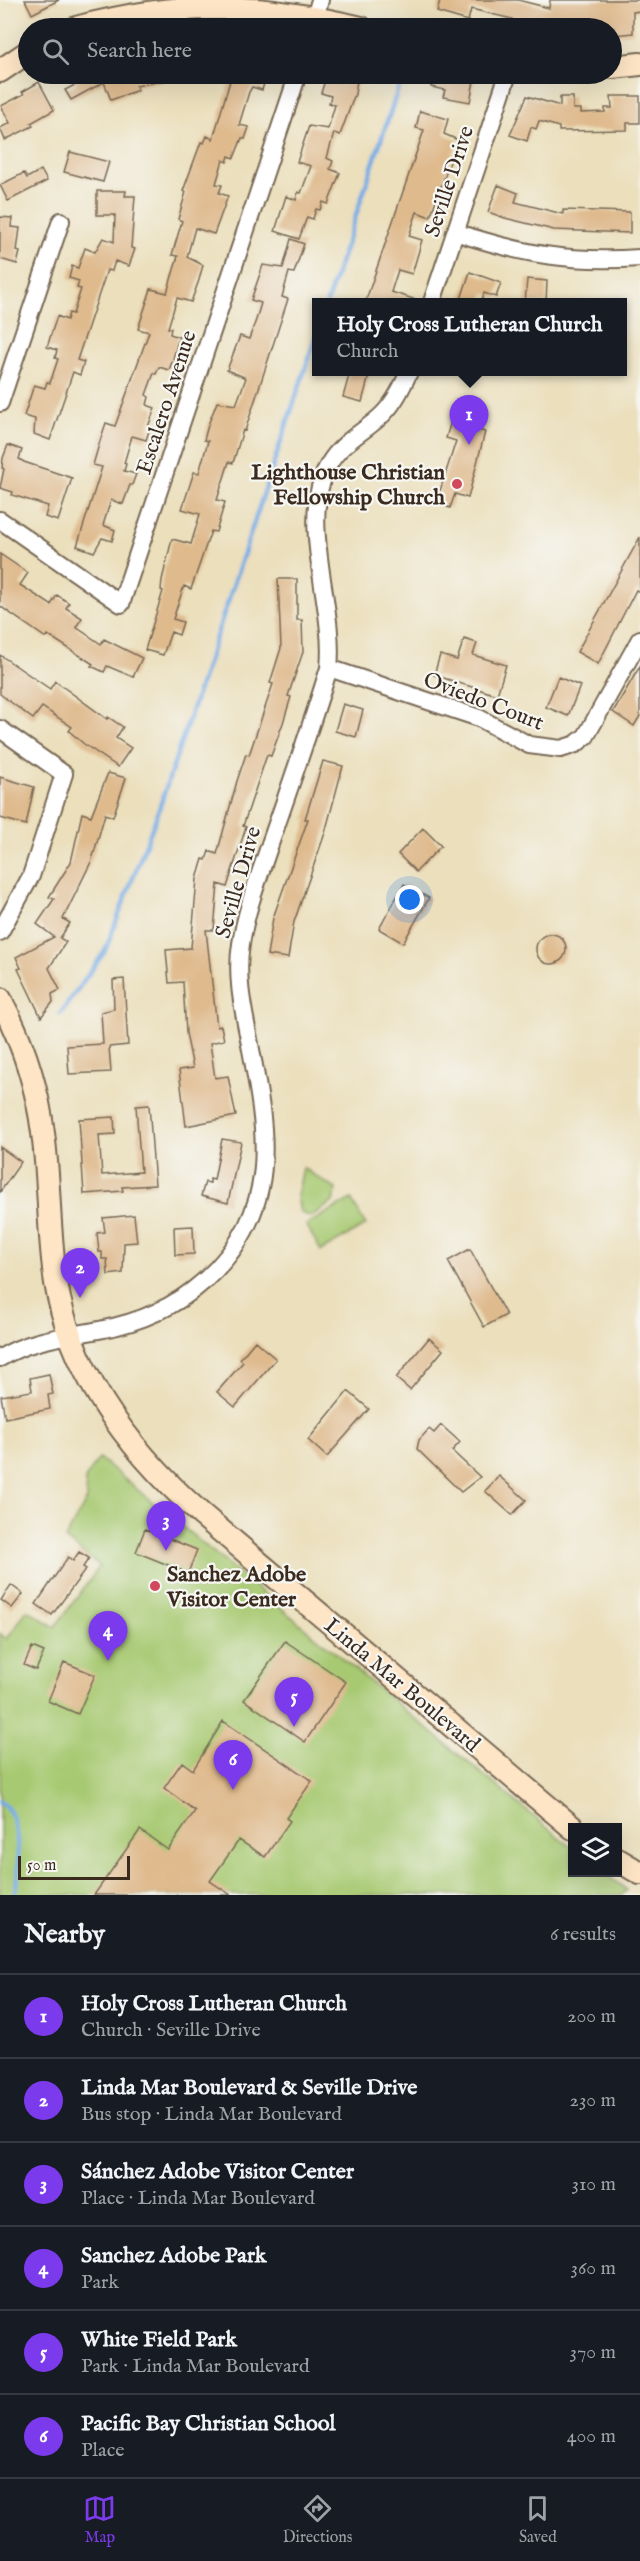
<!DOCTYPE html>
<html lang="en">
<head>
<meta charset="utf-8">
<style>
	:root { --surface:#171b24; --page:#242831; --text:#f1f3f6; --muted:#9ea1a6; --line:#363941; --accent:#7c3aed }
	body { margin:0; font-family:"IM FELL English",serif; background:var(--page); color:var(--text) }
	.controls { position:absolute; right:18px; bottom:18px; display:grid; overflow:hidden; border-radius:0px; box-shadow:0 6px 24px #0002 }
	.controls button { width:54px; height:54px; display:grid; place-items:center; padding:0; border:0; border-bottom:2px solid var(--line); background:var(--surface); color:var(--text); font:30px sans-serif }
	.scale { position:absolute; left:18px; bottom:15px; width:112px; box-sizing:border-box; padding-left:6px; border:3px solid #3b2a1e; border-top:0; font-size:16px; line-height:21px; white-space:nowrap; color:#3b2a1e; -webkit-text-stroke:4px #f6f6f2; paint-order:stroke }
	.you { position:absolute; left:410px; top:900px; width:21px; height:21px; margin:-15px; border:4px solid #fff; border-radius:50%; background:#1a73e8; box-shadow:0 0 0 9px #1a73e833 }
	.badge { display:grid; place-items:center; width:39px; height:39px; border-radius:50%; background:var(--accent); color:#fff; font-size:20px; font-weight:700 }
	.pin { position:absolute; translate:-50% -50px; filter:drop-shadow(0 2px 3px #0008) }
	.pin::after { content:''; position:absolute; top:32px; width:21px; height:18px; background:inherit; clip-path:polygon(0 0,100% 0,50% 100%) }
	.popup { position:absolute; left:312px; top:298px; width:315px; height:78px; box-sizing:border-box; display:grid; place-content:center; border-radius:0px; background:var(--surface); filter:drop-shadow(0 2px 4px #0005); font-size:20px; white-space:nowrap; color:var(--muted) }
	.popup b { font-size:22px; color:var(--text) }
	.popup::after { content:''; position:absolute; left:50%; top:100%; margin-left:-12px; border:12px solid transparent; border-top-color:var(--surface) }
	.list { margin:0; padding:0; list-style:none }
	h2 { display:flex; justify-content:space-between; align-items:center; height:78px; margin:0; padding:0 24px; font-size:26px }
	h2 small { font-size:20px; font-weight:400; color:var(--muted) }
	.list li { display:grid; grid-template-columns:39px 1fr auto; gap:18px; align-items:center; box-sizing:border-box; height:84px; padding:0 24px; border-top:2px solid var(--line) }
	.list b { display:block; font-size:22px; white-space:nowrap }
	.list p { margin:0; font-size:20px; white-space:nowrap; color:var(--muted) }
	.list em { font-size:20px; font-style:normal; color:var(--muted) }
	.icon { flex:none; width:33px; height:33px; fill:none; stroke:currentColor; stroke-width:2; stroke-linecap:round; stroke-linejoin:round }
	.map { position:relative; flex:none; width:640px; height:1895px; overflow:hidden }
	.search { position:absolute; background:var(--surface); box-shadow:0 6px 24px #0002; left:18px; right:18px; top:18px; height:66px; display:flex; align-items:center; gap:15px; box-sizing:border-box; padding:0 21px; border-radius:33px; color:var(--muted); font-size:22px }
	.sheet { height:582px; background:var(--surface) }
	nav { display:flex; justify-content:space-around; align-items:center; box-sizing:border-box; height:84px; border-top:2px solid var(--line); background:var(--surface); font-size:16px; color:var(--muted) }
	nav a { display:grid; justify-items:center; gap:3px }
	nav .on { color:var(--accent) }
	.map>svg:first-child { display:block }
	.green { fill:#a7c971; stroke:#717a48; stroke-width:1.5 }
	.lines { fill:none; stroke-linecap:round; stroke-linejoin:round }
	.stream { stroke:#78ace5; stroke-width:4.5 }
	.building { fill:#dfba8d }
	.street-casing { stroke:#796955; stroke-width:20 }
	.secondary-casing { stroke:#796955; stroke-width:26 }
	.street { stroke:#fff; stroke-width:16 }
	.secondary { stroke:#fde5c5; stroke-width:22 }
	.poi-dot { fill:#d1495b; stroke:#f6f6f2; stroke-width:2 }
	.labels { text-anchor:middle; stroke-width:4.5; stroke-linejoin:round; paint-order:stroke }
	.street-label { font-size:22px; fill:#3b2a1e; stroke:#f6f6f2 }
	.poi-label { font-size:22px; font-weight:bold; fill:#3b2a1e; stroke:#f6f6f2; text-anchor:end }
</style>
</head>
<body>
<div class="map">
<svg width="640" height="1895" viewBox="0 0 640 1895">
	<rect width="100%" height="100%" fill="#f6f6f2"/>
	<filter id="ink" filterUnits="userSpaceOnUse"><feTurbulence type="fractalNoise" baseFrequency=".0167" numOctaves="2"/><feDisplacementMap in="SourceGraphic" scale="12" xChannelSelector="R" yChannelSelector="G"/><feConvolveMatrix kernelMatrix="1 2 1 2 8 2 1 2 1" color-interpolation-filters="sRGB"/></filter>
	<filter id="wash" filterUnits="userSpaceOnUse"><feTurbulence type="fractalNoise" baseFrequency=".008" numOctaves="4" result="noise"/><feDisplacementMap in="SourceGraphic" scale="24" xChannelSelector="R" yChannelSelector="G"/><feGaussianBlur stdDeviation="1.35" result="paint"/><feColorMatrix in="noise" values="0 0 0 0 0 0 0 0 0 0 0 0 0 0 0 0 0 1.4 0 .05"/><feComposite in="paint" operator="in"/></filter>
	<g filter="url(#wash)">
		<rect width="100%" height="100%" fill="#ebdfbc"/>
		<path class="green" d="M303,1168L336,1189L333,1202L310,1217L300,1212L297,1196Z
			M351,1199L366,1225L321,1251L306,1225Z
			M99,1458L572,1848V1872L604,1873L627,1890L622,1895H0V1634L7,1639L27,1610L55,1627L100,1566L65,1539L87,1499L85,1479Z"/>
		<g class="lines">
			<path class="stream" d="M327,302L403,74
				M60,1014L105,951L157,815L316,336
				M0,1801C22,1813 20,1874 14,1895"/>
		</g>
		<g id="blocks">
			<path class="building" d="M25,0H59L32,14Z
				M440,0H518L549,8L550,0H640V11L633,12V33L615,35L614,28H595V20L567,22L551,19V28H509L512,19L471,9L468,21L437,12Z
				M71,74H168V80L136,86L138,90L111,100L104,82L71,100L65,90L77,84Z
				M232,74H255L266,77L262,90L252,87L249,92L239,125L249,127L245,139L242,138L234,158L229,156L227,162L223,160L216,184L222,185L219,193L228,196L214,234L195,228L187,257L203,265L199,280L191,302L177,298L168,328H171L170,334L179,337L173,359L169,370L159,367L156,374L154,373L146,395L149,397L147,405L155,408L148,427L150,428L146,440L132,436L124,463L126,464L124,471L136,474L132,485H130L123,504L111,500L103,525L115,530L112,541L102,538L94,552L77,546L102,467L93,465L100,441L106,423L115,426L149,332L138,329L151,289L167,293L178,256L172,255L182,221L178,219L186,192L183,191L201,142L204,143L207,136L213,139Z
				M327,74H358L355,94L340,135L334,133L327,158L333,161L330,169L340,173L328,204L323,202L320,210L316,209L313,219L307,217L299,239L275,231L286,196L296,200L298,192L301,193L311,166L297,162L309,126L328,129L335,105L329,103L331,96L321,93Z
				M434,74L474,81L470,102L443,97L445,90L431,87Z
				M39,82L54,110L31,123L33,126L5,140L0,128L10,123L1,106L24,94L22,92Z
				M527,96L560,106V97H573V109H581V113L605,112V108H612L611,96H640V123H627V130L559,131V127L539,121L536,129L531,127L527,141L510,135Z
				M420,111L448,119L444,134L458,140L430,217L417,212L409,236L422,240L412,274L398,270L391,292L417,300V303H365L424,130L416,128Z
				M70,152L109,162L103,182L64,172Z
				M41,170L47,181L8,201L0,185L24,173L27,178Z
				M498,185L518,193L515,202L563,214V210L630,212V233L554,230L505,218L488,212Z
				M97,191H126L125,196H135L131,248L135,249L129,266L115,261L112,271L107,270L77,360L84,362L80,375L73,372L50,440L34,434L35,419L24,416L34,385L45,388L47,382L50,383L58,359L55,358L57,350L47,347L57,316L67,320L69,313L73,314L81,289L77,288L79,281L69,278L72,266L78,268L85,248L95,252L103,238L114,242L115,215H97Z
				M0,217L12,218L11,227L20,228L17,251L20,252L17,264L0,259Z
				M291,239L304,244L294,273L289,272L282,297L288,299L245,431L243,430L233,463L229,462L217,500L225,502L216,532L211,531L191,589L184,586L173,619L183,622L179,635L171,632L163,655L145,650L163,591L161,590L162,580L172,539L191,544L200,514L182,509L194,472L199,473L208,441L204,440L208,425L217,402L236,405L246,378L227,370L240,336L249,339L256,320L261,303L251,300L263,265L283,268Z
				M470,272L501,283L496,297L484,293L481,303L461,299Z
				M527,279L547,281L546,303H525Z
				M350,372H370L362,402L343,397Z
				M451,421L485,432L468,498L455,494L450,508L436,503L456,441L446,438Z
				M8,445L22,450L19,459L24,462L72,478L58,521L45,517L48,506L12,495L13,492L0,488L4,469L2,468L3,458Z
				M640,537V592L636,590L598,664L577,652Z
				M0,554L28,573L20,585L51,605L57,595L69,603L66,608L82,618L76,627L101,644L104,639L142,658L133,677L107,666L104,672L91,666L93,664L48,635L46,638L0,606Z
				M278,579H297V620H302L303,652L288,696L291,697L283,723L271,756L267,755L243,826L246,827L227,887L218,884L214,930H206L217,1027L221,1026L224,1040L210,1043L215,1078L228,1076L236,1116L186,1126L179,1070L193,1068L186,1033L183,982L169,983L166,950L191,948L197,879L203,859L206,860L209,851L217,854L237,781L246,754L249,755L273,684L270,683L281,648Z
				M464,639L477,643L473,655L506,665L497,695L434,675L440,655L457,660Z
				M0,655L50,689L55,681L107,719L108,717L123,727L116,738L131,748L118,767L84,744L69,731L72,727L42,707L33,719L0,694Z
				M640,666V716L634,726L613,712Z
				M558,677L580,686L568,716L546,707Z
				M343,704L363,710L356,737L335,731Z
				M323,761L343,766L325,833L294,922L288,958L267,955L273,918L308,819H305Z
				M108,773L126,778L113,817L105,814L92,860L63,919L70,923L60,938L66,942L49,968L60,990L52,994L53,1002L41,1017L18,969L21,968L16,957L54,937L37,924L54,899L49,897L71,862L82,813L91,816Z
				M0,777L34,787L26,825L0,818Z
				M423,828L441,846L416,872L398,854Z
				M404,884L429,898L403,943L379,929Z
				M536 949a15 15 0 1 1 30 0a15 15 0 1 1-30 0Z
				M124,979L128,1045L109,1047L111,1072L69,1074L67,1046L103,1044L101,1012L114,1009L113,980Z
				M149,1105L155,1185L122,1187L123,1191L84,1194L79,1119L114,1117L115,1134L99,1135L102,1175L141,1172L136,1106Z
				M222,1139L241,1142L228,1203L201,1196L205,1182L210,1183V1179L214,1180Z
				M0,1147L21,1162L0,1192Z
				M134,1215L137,1242L124,1243L123,1273L108,1275L107,1259H102V1252H99L97,1233L105,1232L103,1218Z
				M193,1226L194,1254L175,1255L174,1227Z
				M470,1249L506,1315L484,1327L448,1261Z
				M429,1338L443,1350L410,1390L396,1378Z
				M255,1341L276,1359L235,1407L217,1392L243,1362L240,1359Z
				M49,1374L53,1394L48,1395L50,1409L5,1418L1,1396L32,1391L30,1378Z
				M348,1391L369,1409L327,1457L308,1440Z
				M441,1425L460,1442L452,1451L480,1477L461,1492L417,1449L419,1440L429,1429L434,1433Z
				M499,1476L526,1500L512,1515L485,1491Z
				M145,1529L197,1550L188,1573L136,1552Z
				M79,1552L89,1558L83,1567L86,1569L52,1615L36,1604L68,1557L73,1561Z
				M11,1585L23,1594L12,1608L1,1600Z
				M285,1641L346,1682L305,1742L244,1700Z
				M32,1647L44,1652L36,1670L24,1665Z
				M64,1662L95,1675L78,1714L48,1701Z
				M223,1721L312,1781L286,1818L290,1821L265,1857L239,1840L210,1881L231,1895H94L140,1830L168,1850L195,1811L164,1788L182,1762L193,1770Z"/>
		</g>
	</g>
	<g filter="url(#ink)">
		<use href="#blocks" fill-opacity="0" stroke="#796955" stroke-width="1.5"/>
		<g class="lines">
			<defs>
				<path id="street" d="M312,28L320,0
					M455,232C522,254 569,263 640,258
					M432,302L508,74
					M0,403L61,221
					M0,520L121,604L298,74
					M329,668L479,718L529,745L561,749L576,744L586,736L640,639
					M0,729L64,774L31,876L0,932
					M0,1358C31,1339 64,1337 99,1330C138,1323 175,1307 204,1281C285,1208 266,1128 248,1034C242,1004 236,974 241,944C246,910 259,877 270,844C290,786 311,727 329,668C336,604 297,521 329,464C342,441 365,432 383,414C395,402 402,387 409,372"/>
				<path id="secondary" d="M76,28C181,0 255,3 361,28
					M612,67L640,64
					M0,71L28,52
					M0,999C23,1042 37,1085 43,1133C50,1183 48,1233 56,1283C72,1377 132,1453 201,1514L573,1828
					M618,1860L640,1873"/>
			</defs>
			<use href="#street" class="street-casing"/>
			<use href="#secondary" class="secondary-casing"/>
			<use href="#street" class="street"/>
			<use href="#secondary" class="secondary"/>
		</g>
	</g>
	<g class="poi-dot">
		<circle cx="457" cy="484" r="6"/>
		<circle cx="155" cy="1586" r="6"/>
	</g>
	<g class="labels">
		<g class="street-label">
			<text transform="translate(448 181) rotate(-72)" y="8">Seville Drive</text>
			<text transform="translate(165 402) rotate(-72)" y="8">Escalero Avenue</text>
			<text transform="translate(484 700) rotate(21)" y="8">Oviedo Court</text>
			<text transform="translate(237 882) rotate(-74)" y="8">Seville Drive</text>
			<text transform="translate(403 1684) rotate(40)" y="8">Linda Mar Boulevard</text>
		</g>
		<g class="poi-label">
			<text x="445" y="479">Lighthouse Christian<tspan x="445" dy="25">Fellowship Church</tspan></text>
			<text x="167" y="1581" text-anchor="start">Sanchez Adobe<tspan x="167" dy="25">Visitor Center</tspan></text>
		</g>
	</g>
</svg>
<div class="controls">
<button><svg class="icon" aria-label="layers" viewBox="0 0 24 24"><path d="M12 4l9 5-9 5-9-5zM3 14l9 5 9-5"/></svg></button>
</div>
<div class="scale">50 m</div>
<div class="you"></div>
<div class="pin badge" style="left:469px;top:445px">1</div>
<div class="popup"><b>Holy Cross Lutheran Church</b>Church</div>
<div class="pin badge" style="left:80px;top:1298px">2</div>
<div class="pin badge" style="left:166px;top:1551px">3</div>
<div class="pin badge" style="left:108px;top:1661px">4</div>
<div class="pin badge" style="left:294px;top:1727px">5</div>
<div class="pin badge" style="left:233px;top:1790px">6</div>
<div class="search"><svg class="icon" aria-label="search" viewBox="0 0 24 24"><circle cx="10" cy="10" r="6"/><path d="M15 15l6 6"/></svg>Search here</div>
</div>
<section class="sheet">
<h2>Nearby<small>6 results</small></h2>
<ul class="list">
<li><span class="badge">1</span><div><b>Holy Cross Lutheran Church</b><p>Church · Seville Drive</p></div><em>200 m</em></li>
<li><span class="badge">2</span><div><b>Linda Mar Boulevard &amp; Seville Drive</b><p>Bus stop · Linda Mar Boulevard</p></div><em>230 m</em></li>
<li><span class="badge">3</span><div><b>Sánchez Adobe Visitor Center</b><p>Place · Linda Mar Boulevard</p></div><em>310 m</em></li>
<li><span class="badge">4</span><div><b>Sanchez Adobe Park</b><p>Park</p></div><em>360 m</em></li>
<li><span class="badge">5</span><div><b>White Field Park</b><p>Park · Linda Mar Boulevard</p></div><em>370 m</em></li>
<li><span class="badge">6</span><div><b>Pacific Bay Christian School</b><p>Place</p></div><em>400 m</em></li>
</ul>
</section>
<nav>
<a class="on"><svg class="icon" aria-label="map" viewBox="0 0 24 24"><path d="M3 6l6-2 6 2 6-2v14l-6 2-6-2-6 2zM9 4v14M15 6v14"/></svg>Map</a>
<a><svg class="icon" aria-label="directions" viewBox="0 0 24 24"><path d="M12 3l9 9-9 9-9-9zM9 14v-3h6M13 9l2 2-2 2"/></svg>Directions</a>
<a><svg class="icon" aria-label="saved" viewBox="0 0 24 24"><path d="M7 4h10v16l-5-4-5 4z"/></svg>Saved</a>
</nav>
</body>
</html>
